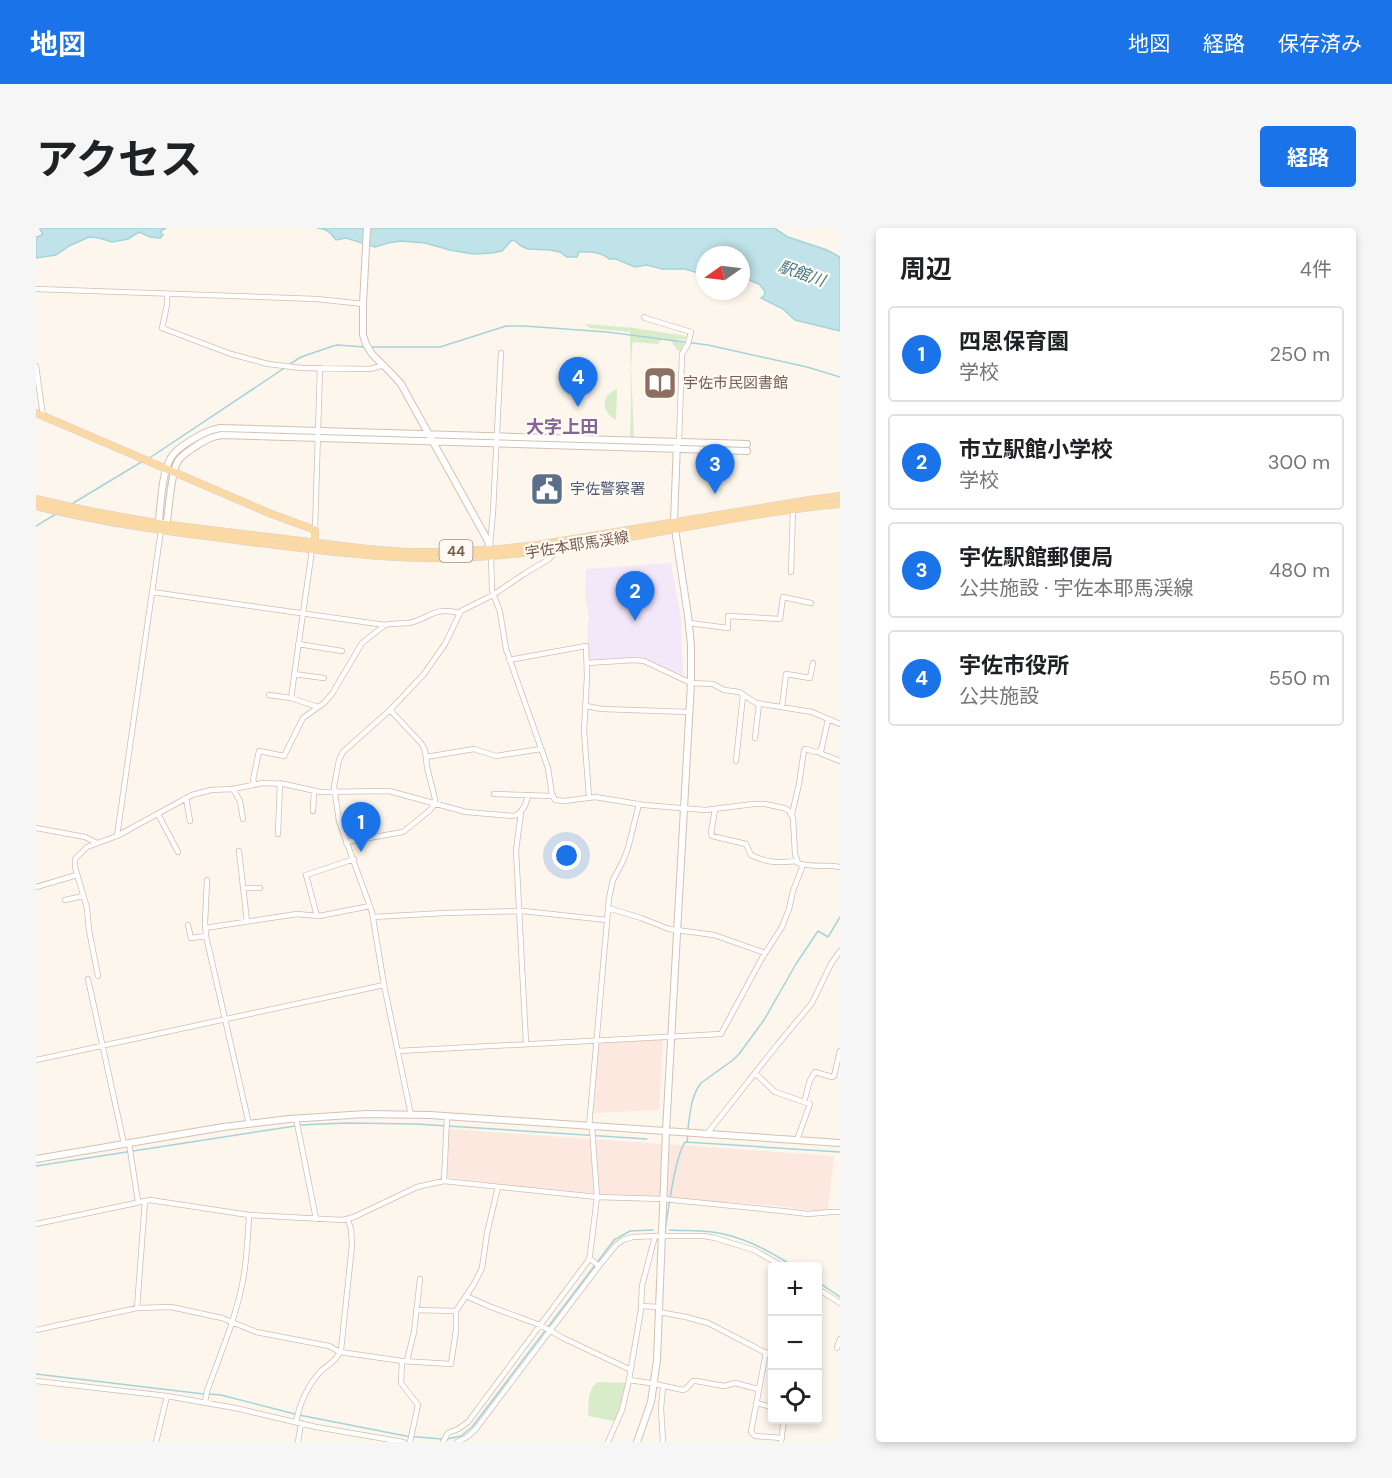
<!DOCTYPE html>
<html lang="ja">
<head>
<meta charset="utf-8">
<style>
	:root { --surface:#fff; --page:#f6f6f6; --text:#202124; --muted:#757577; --line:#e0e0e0; --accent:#1a73e8 }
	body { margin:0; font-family:"DM Sans","Noto Sans JP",sans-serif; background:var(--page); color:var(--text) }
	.controls { position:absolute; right:18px; bottom:18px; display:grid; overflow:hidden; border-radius:6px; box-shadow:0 3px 9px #0003 }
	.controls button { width:54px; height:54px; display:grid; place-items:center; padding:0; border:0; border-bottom:2px solid var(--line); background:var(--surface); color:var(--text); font:30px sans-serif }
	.compass { position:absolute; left:660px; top:18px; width:54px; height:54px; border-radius:50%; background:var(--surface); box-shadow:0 3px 9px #0003; rotate:256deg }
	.you { position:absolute; left:531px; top:628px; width:21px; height:21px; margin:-15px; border:4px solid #fff; border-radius:50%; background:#1a73e8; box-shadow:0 0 0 9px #1a73e833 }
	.badge { display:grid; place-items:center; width:39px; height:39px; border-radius:50%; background:var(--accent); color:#fff; font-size:20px; font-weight:700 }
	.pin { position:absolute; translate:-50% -50px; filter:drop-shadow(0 2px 3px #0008) }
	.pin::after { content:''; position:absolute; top:32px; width:21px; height:18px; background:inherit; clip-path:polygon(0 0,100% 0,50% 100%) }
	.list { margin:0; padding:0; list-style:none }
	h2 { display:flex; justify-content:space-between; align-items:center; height:78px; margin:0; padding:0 24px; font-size:26px }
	h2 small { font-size:20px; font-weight:400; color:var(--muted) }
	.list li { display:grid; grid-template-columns:39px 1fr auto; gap:18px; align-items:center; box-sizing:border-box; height:96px; margin:0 12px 12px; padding:0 12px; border:2px solid var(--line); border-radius:6px }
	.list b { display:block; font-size:22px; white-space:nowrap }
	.list p { margin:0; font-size:20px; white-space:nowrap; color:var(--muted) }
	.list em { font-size:20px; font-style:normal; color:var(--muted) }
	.icon { flex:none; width:33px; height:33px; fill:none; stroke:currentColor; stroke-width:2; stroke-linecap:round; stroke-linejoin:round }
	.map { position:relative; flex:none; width:804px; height:1214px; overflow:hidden; border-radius:6px }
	header { display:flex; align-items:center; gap:36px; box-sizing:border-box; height:84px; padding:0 30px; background:var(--accent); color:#fff }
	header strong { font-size:28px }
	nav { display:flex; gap:33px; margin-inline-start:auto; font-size:21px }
	.intro { display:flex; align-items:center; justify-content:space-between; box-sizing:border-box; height:144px; padding:0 36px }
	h1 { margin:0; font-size:42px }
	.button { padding:15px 27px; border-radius:6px; background:var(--accent); color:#fff; font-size:21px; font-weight:700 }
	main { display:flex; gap:36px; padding:0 36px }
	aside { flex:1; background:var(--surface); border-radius:6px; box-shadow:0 3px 9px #0003 }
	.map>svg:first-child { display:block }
	.commercial { fill:#fde8e0 }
	.education { fill:#f3e8fa }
	.green { fill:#d8ecc9 }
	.water { fill:#bfe3e8; stroke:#a5d3da; stroke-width:1.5 }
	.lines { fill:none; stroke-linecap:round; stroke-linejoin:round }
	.stream { stroke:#a5d3da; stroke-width:1.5 }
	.street-casing { stroke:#d1beb0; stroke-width:6 }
	.secondary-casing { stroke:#d6c0b0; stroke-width:8 }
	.primary-casing { stroke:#dad1cd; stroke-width:8 }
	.street { stroke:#fff; stroke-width:4.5 }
	.secondary { stroke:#fff; stroke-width:6 }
	.primary { stroke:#fbd9a5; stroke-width:7 }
	.labels { text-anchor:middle; stroke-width:4.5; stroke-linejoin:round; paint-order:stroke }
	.shield { fill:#fffaf3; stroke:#a28b7f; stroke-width:1.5 }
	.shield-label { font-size:14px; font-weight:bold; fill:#7a5c4d }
	.education-label { font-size:15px; fill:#785e54; stroke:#fffaf3; text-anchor:start }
	.service-label { font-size:15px; fill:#4e5e75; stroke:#fffaf3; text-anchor:start }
	.street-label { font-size:15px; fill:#7a5c4d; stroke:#fffaf3 }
	.water-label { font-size:16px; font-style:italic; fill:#437c86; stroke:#fffaf3 }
	.quarter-label { font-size:18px; font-weight:bold; fill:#846695; stroke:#fffaf3 }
</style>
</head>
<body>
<header>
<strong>地図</strong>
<nav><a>地図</a><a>経路</a><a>保存済み</a></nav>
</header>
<div class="intro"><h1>アクセス</h1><a class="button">経路</a></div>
<main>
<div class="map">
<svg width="804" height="1214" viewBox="0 0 804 1214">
	<rect width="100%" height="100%" fill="#fdf6ec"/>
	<path class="commercial" d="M627,812L623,882L556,885L563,814Z
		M412,901L798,928L792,981L780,983L735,977L555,965L477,958L411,949Z"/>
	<path class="education" d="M635,335L645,390L647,447L602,429L554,432L551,404L553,390L549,368L550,341Z"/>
	<path class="green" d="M548,96L598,100L650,108L649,112L641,111L640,114L648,115L645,123H642L635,113H630L627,109L622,116L597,114L596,119L595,140L598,210L594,209L595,177L594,104L554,100Z
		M581,161L580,192C564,183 565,168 581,161Z
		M562,1154L590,1155L584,1180L578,1193L552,1188C553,1176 551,1160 562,1154Z"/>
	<path class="water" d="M3,0H130L124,4L127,7L124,10L114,9L103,4L92,11L76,14L63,10L53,9L33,18L20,27L0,30V9H2L7,6Z
		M281,0H738L752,9L791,22L804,29V103L759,92L747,81L725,70L728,68L729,63L723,56L705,49V27H669V44L662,45L649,41H626L611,37L599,39L580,31H573C566,24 552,23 543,24L541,29H531L524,24L514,22L492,21L485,18L478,12L475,13L466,23L456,25L437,26L414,22L389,15L365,13L352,15L339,19L310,10L300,12C294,4 291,1 281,0Z"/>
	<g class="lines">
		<path class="stream" d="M334,119H404L470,98H488L571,104L672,117L771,139L804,149
			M254,136L265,129L297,118L301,117L329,119
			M112,231L250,139
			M34,277L107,233
			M0,298L20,286
			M264,897L311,895L380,896L611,911
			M652,901C654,885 655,868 665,855L697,832L703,826L728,792L760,736L782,703L792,709L804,689
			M649,914L804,924
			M651,914L652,906
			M0,938L259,898
			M629,1002C633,980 638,932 649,914
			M634,1002C648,1003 662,1002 676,1004C707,1008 731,1022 757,1038
			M782,1054L804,1069
			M0,1146L168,1166
			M173,1166L185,1167L259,1186
			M263,1187L370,1208L406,1211
			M411,1211L425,1208L436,1199L578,1012L594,1003L617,1002"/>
		<defs>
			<path id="street" d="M0,61L281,71L327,76
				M131,66V77L126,100L195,126L232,136L266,140L334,141L348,137
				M608,89L609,90L655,104L652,116L646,126L643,214
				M0,138L7,188
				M279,302L284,140
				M454,318L457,284L465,125
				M455,328L456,362L464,384L470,421L512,540L516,567L519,572L528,573L559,569L608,577L669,582L718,576H729L748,580L753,583L757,590L759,626L762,635C774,640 791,636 804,639
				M755,344L757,282
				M116,364L349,397C357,395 365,396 373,395C394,390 399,378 423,385
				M653,395L692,400V388L744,391L747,369L775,375
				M262,416L306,423
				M473,432L550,418L551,448L548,503L553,569
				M551,435L598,432L608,433L655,455L677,456L688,462L703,464L720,475L776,484L804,496
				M258,446L288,450
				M233,467L255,470L282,479
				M255,470L276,322
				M550,478L566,481L653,484
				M746,479L750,446L774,450L777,435
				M719,510L723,476
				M783,524L786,526L804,533
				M390,529L438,521L460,528L505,521
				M700,533L707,467
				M219,557L217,552L223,523L248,528L267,490L288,475L296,466L326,415L349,397
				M197,561L204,573L207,591
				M458,566L517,568
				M150,570L154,593
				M679,582L675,605L676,608L710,616L715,627C732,635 742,635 761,633
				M277,583L278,563
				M485,585L480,622L490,815
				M122,586L142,624
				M756,586L763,556L768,522L770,521L779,524L785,523L792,492
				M0,600L49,609L61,615
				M242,606L244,555
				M81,608L125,302
				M310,614L367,604L393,583L399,576V571L391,539L389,522L385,515L354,482
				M203,623L211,694
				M171,652L169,695L170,708L213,896
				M0,659L41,647
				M207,660H224
				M29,672L47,668
				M572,680L605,690L633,701L678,707L729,725
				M281,688L270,647L318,631
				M337,689L409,685L487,683L571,692
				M152,697L155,710L170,708
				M169,700L261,686L283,688L334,678
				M62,748L53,702L51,680L39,639V631L51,619L81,608L156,567L175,562L197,561L227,555L248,556L284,564L353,563L430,584L478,588C487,585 490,576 492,568
				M52,751L88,916
				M362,823L685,806L726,730L746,699L753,681L757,663L767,637
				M0,832L348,757
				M719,845L739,864L774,876L761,912
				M768,874L774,852L779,844L796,849L798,848L804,823
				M375,887L348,757L336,684L303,593L298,558L303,532L307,524L354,482L388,446L409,416L425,383L457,367L488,346L513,331L516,328L518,322
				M260,890L280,991
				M553,899L573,670L577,652L587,633L592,620L603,576
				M670,907L742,816L776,775L795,736L804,723
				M93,915L102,974
				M408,953L411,889
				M0,996L114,972L213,987L307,992L318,989L381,959L408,953L561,969L627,971L747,983L772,986L795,984H804
				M553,1030L563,1038L580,1017L587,1012L597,1009L619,1008H668L679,1010L718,1022L746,1038
				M782,1061L804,1075
				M430,1068L455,1079L504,1097L527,1110L595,1142
				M605,1078L623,1079
				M101,1080L109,973
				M380,1082L420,1083L438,1056L446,1040L451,1005L462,959
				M623,1084L650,1089L672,1095L736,1128
				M0,1102L101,1080L135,1079L186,1090L220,1104L293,1118L304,1124L366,1133L415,1136L420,1102V1083
				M801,1120L804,1111
				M730,1124L715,1204L719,1208L746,1210
				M366,1133L365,1155L382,1177L374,1214
				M371,1133L378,1104L384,1051
				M593,1152L614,1155L647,1162L650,1161L657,1153H660L688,1158L699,1155L722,1161
				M0,1153L131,1168L199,1180L280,1199L367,1214
				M169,1174L171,1163C184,1127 200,1090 207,1052C211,1031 212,1008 213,987
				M720,1175L736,1179
				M260,1194C264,1174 271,1158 285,1143C293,1136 301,1132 305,1122L316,1017L315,1001L312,992
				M120,1214L131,1168
				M262,1214L265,1195
				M407,1214L412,1205L422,1201L432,1194L552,1033L554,1027L561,969L556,899
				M421,1214L431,1209L439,1202L563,1038
				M572,1214L586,1182L593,1152L605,1081L606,1058L619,1008
				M627,1214L625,1180L627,1159
				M745,1214L748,1192"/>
			<path id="secondary" d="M331,0L327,76V107L330,116L336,126L356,146L365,156L452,313L455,325
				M126,296L123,292C125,274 126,242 136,228C141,221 148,217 154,213C164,207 172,202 184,200L711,216
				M126,296L131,293C133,279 135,244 142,233C146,227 154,222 160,218C168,213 176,208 186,207L711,223
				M0,931L187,899L253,891L330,886L394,887L804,915
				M601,1214L615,1174L621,1132L630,903L655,455V417L652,388L638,294L641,214"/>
			<path id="primary" d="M0,185L233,285L279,302V315L277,319
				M0,271L58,284L126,296L332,321L371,324H408L464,321L501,317L773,272L804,268
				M0,278C71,296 143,305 215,314C294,324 374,335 454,328C572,319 687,287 804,276"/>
		</defs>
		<use href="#street" class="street-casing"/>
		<use href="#secondary" class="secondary-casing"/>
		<use href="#primary" class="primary-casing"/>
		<use href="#street" class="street"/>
		<use href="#secondary" class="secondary"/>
		<use href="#primary" class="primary"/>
	</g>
	<defs>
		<symbol id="library-square" viewBox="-11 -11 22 22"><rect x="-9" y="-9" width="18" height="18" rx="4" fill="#8d6e63" stroke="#fffaf3"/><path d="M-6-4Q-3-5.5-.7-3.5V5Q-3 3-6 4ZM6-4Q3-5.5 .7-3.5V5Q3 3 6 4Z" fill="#fff"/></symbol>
		<symbol id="civic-square" viewBox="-11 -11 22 22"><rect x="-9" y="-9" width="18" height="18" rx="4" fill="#5c6f8a" stroke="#fffaf3"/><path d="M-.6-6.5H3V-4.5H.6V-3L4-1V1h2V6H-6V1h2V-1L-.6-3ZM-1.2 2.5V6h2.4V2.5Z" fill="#fff"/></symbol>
	</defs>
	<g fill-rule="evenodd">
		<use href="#library-square" x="605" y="136" width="38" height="38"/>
		<use href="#civic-square" x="492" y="242" width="38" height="38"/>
	</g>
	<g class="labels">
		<rect class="shield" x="403.5" y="312" width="33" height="22" rx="4.5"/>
		<g class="shield-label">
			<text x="420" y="328">44</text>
		</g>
		<g class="education-label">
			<text x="647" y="160">宇佐市民図書館</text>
		</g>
		<g class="service-label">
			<text x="534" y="266">宇佐警察署</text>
		</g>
		<g class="street-label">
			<text transform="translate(541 317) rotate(-9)" y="5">宇佐本耶馬渓線</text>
		</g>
		<g class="water-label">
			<text transform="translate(766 45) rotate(19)" y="6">駅館川</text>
		</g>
		<g class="quarter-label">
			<text x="526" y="205">大字上田</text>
		</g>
	</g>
</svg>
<div class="controls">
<button>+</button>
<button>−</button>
<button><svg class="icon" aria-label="locate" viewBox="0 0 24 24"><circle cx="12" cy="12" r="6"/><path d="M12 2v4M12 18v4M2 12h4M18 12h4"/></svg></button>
</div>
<svg class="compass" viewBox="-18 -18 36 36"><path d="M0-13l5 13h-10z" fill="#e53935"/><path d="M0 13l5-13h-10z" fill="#757577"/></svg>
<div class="you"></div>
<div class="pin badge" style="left:325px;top:624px">1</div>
<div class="pin badge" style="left:599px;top:393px">2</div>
<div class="pin badge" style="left:679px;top:266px">3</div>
<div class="pin badge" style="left:542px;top:179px">4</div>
</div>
<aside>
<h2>周辺<small>4件</small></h2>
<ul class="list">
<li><span class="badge">1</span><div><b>四恩保育園</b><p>学校</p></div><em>250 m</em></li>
<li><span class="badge">2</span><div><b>市立駅館小学校</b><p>学校</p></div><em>300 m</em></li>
<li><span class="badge">3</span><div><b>宇佐駅館郵便局</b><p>公共施設 · 宇佐本耶馬渓線</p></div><em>480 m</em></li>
<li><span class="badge">4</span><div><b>宇佐市役所</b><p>公共施設</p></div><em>550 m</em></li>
</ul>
</aside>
</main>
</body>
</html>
